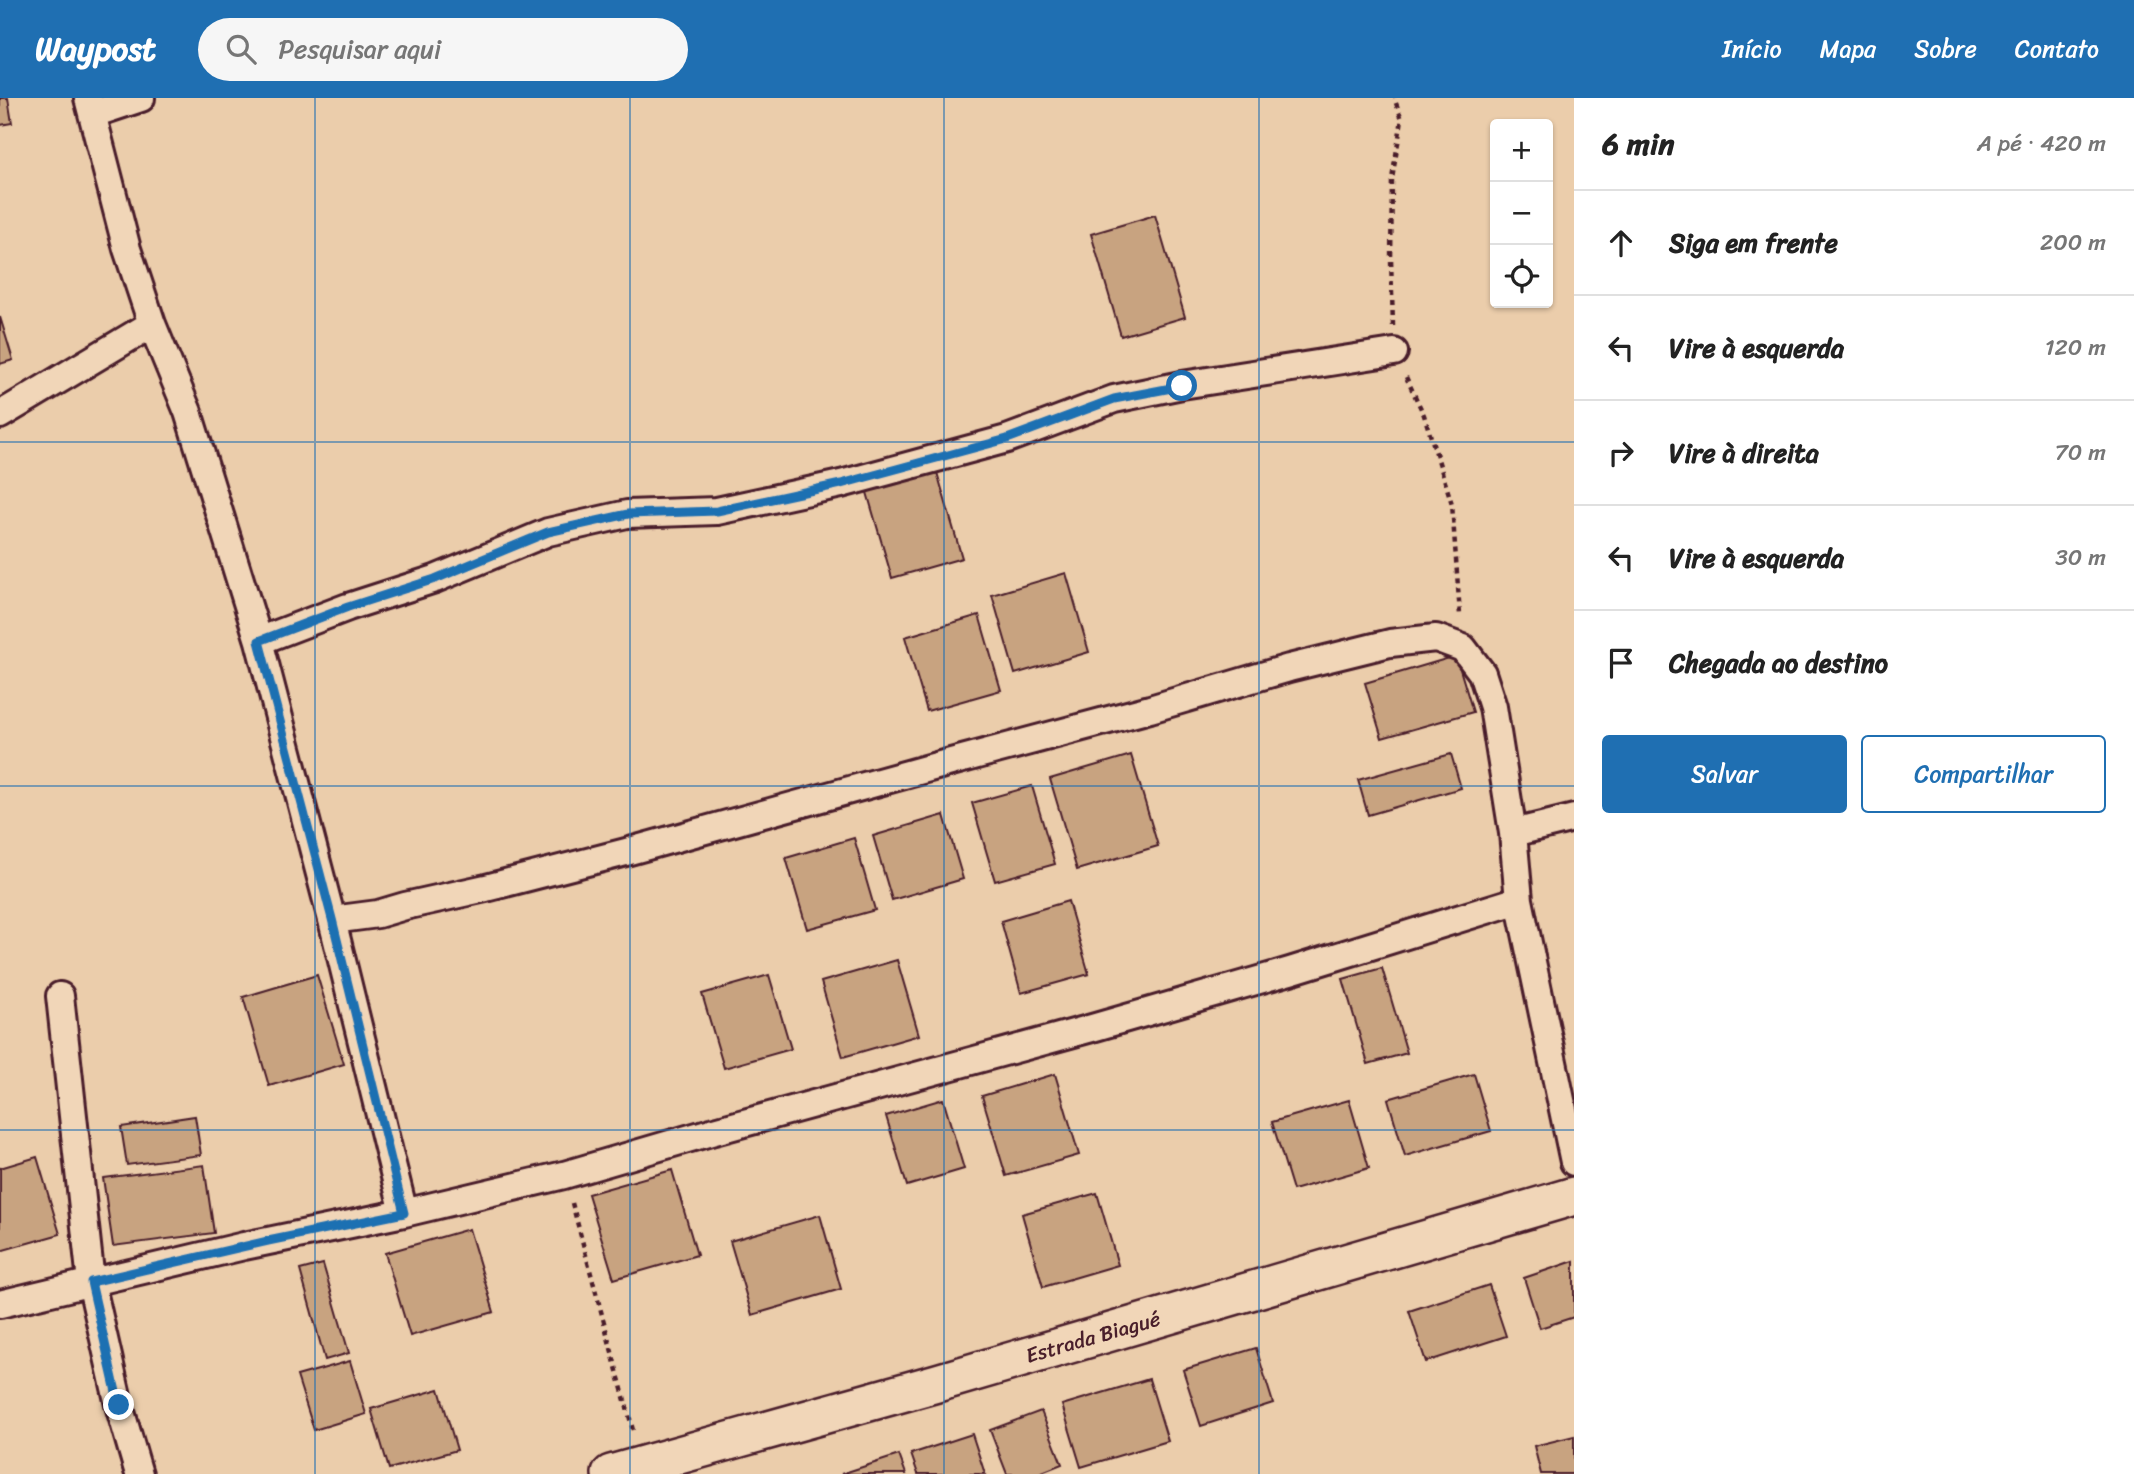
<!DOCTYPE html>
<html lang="pt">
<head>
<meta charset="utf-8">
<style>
	:root { --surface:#fff; --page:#f6f6f6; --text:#222; --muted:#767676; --line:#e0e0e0; --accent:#1f6fb2 }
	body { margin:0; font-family:Sriracha,sans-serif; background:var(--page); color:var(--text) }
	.controls { position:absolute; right:21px; top:21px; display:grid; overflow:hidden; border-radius:7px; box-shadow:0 2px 5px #0004 }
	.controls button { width:63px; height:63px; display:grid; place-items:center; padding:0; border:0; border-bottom:2px solid var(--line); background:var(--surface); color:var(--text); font:35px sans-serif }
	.stop { position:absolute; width:21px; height:21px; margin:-16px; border:5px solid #1f6fb2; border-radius:50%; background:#fff }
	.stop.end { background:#1f6fb2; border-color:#fff; box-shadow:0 2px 7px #0008 }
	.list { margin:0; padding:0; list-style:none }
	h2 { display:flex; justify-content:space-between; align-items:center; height:91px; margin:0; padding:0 28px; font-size:30px }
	h2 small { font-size:23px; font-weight:400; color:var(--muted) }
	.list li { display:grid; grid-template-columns:46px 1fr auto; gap:21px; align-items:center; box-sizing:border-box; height:105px; padding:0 28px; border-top:2px solid var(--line) }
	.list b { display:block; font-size:26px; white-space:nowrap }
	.list em { font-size:23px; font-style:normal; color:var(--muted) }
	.actions { display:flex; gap:14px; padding:21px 28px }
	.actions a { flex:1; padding:16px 0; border:2px solid var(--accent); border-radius:7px; text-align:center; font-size:24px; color:var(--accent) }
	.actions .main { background:var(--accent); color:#fff }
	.icon { flex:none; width:38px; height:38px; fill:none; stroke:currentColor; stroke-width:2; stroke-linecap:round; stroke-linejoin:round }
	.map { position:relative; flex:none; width:1574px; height:1376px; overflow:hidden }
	header { display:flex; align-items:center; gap:42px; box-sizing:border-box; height:98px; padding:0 35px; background:var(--accent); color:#fff }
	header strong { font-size:33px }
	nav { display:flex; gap:38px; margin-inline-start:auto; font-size:24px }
	.search { width:490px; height:63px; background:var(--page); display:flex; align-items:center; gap:18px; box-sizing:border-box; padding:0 24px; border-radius:38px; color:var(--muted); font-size:26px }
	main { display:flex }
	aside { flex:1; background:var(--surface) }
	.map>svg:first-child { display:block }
	.building { fill:#c8a380; stroke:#4a1f2b; stroke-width:2 }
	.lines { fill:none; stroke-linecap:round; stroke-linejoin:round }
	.minor-casing { stroke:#4a1f2b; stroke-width:32 }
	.secondary-casing { stroke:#4a1f2b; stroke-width:42 }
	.path { stroke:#4a1f2b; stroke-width:4.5; stroke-dasharray:5 5; stroke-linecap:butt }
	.minor { stroke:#f1d6b8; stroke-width:26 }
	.secondary { stroke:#f1d6b8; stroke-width:37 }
	.route { stroke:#1f6fb2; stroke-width:9 }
	.grid { fill:none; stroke:#1f6fb2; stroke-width:2; stroke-opacity:0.55 }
	.labels { text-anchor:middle; stroke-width:7; stroke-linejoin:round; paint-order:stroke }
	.street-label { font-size:21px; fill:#4a1f2b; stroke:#f1d6b8 }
</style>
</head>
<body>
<header>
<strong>Waypost</strong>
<div class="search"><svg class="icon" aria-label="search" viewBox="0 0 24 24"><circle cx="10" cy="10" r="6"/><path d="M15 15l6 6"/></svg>Pesquisar aqui</div>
<nav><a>Início</a><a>Mapa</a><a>Sobre</a><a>Contato</a></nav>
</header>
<main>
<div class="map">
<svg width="1574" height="1376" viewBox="0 0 1574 1376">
	<rect width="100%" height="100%" fill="#ebcdab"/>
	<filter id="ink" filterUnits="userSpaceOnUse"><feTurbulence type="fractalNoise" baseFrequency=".0143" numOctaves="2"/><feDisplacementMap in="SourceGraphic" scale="14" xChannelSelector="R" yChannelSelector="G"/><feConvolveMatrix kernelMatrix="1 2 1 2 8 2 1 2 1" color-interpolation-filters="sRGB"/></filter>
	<g filter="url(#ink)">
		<path class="building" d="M0,0H8L12,25L0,27Z
			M1155,117L1185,219L1121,238L1091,136Z
			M0,219L13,262L0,266Z
			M936,371L962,460L892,480L866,391Z
			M1066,475L1089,554L1015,576L992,497Z
			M979,517L1001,592L927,613L905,539Z
			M1456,558L1473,614L1382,640L1365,585Z
			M1451,656L1461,690L1368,717L1358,682Z
			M1131,657L1158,748L1077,772L1050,681Z
			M1032,688L1055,766L995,783L972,705Z
			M944,717L963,781L892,802L873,738Z
			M854,740L875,812L807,831L786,760Z
			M1068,803L1089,876L1021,895L1001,823Z
			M897,862L919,937L843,959L821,884Z
			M1382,870L1407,955L1368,966L1343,881Z
			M317,877L344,966L269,988L243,899Z
			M769,877L791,951L724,970L702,896Z
			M1055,976L1079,1057L1006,1078L982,998Z
			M1474,976L1491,1033L1405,1058L1388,1001Z
			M943,1001L964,1071L907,1088L886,1018Z
			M1349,1002L1369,1070L1293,1092L1272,1024Z
			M195,1018L201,1057L127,1067L121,1029Z
			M37,1059L60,1136L0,1153V1070Z
			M204,1067L214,1135L113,1148L103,1080Z
			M672,1072L697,1157L614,1181L588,1096Z
			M1097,1095L1118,1167L1043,1189L1022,1116Z
			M820,1117L841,1191L752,1217L730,1143Z
			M469,1131L494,1214L410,1238L385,1155Z
			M1574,1163V1219L1540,1230L1524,1180Z
			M323,1166L349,1255L325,1262L300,1172Z
			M1489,1187L1506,1238L1426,1264L1409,1213Z
			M1256,1250L1273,1305L1201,1328L1183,1272Z
			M350,1263L366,1316L314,1332L297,1278Z
			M1149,1281L1168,1343L1081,1369L1062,1307Z
			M439,1291L457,1352L389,1371L371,1311Z
			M1041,1313L1062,1366L1037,1376H1007L990,1332Z
			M972,1336L985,1376H918L911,1356Z
			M1574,1338V1376H1541L1534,1348Z
			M899,1357L906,1376H841Z"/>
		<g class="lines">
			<defs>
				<path id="minor" d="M88,0L127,151L152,226L188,314L259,543L332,822L404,1115
					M93,16L141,0
					M0,317L152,226
					M259,543L348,509L435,481L548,434L627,416L717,413L841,386L1007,341L1114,301L1182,287L1394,254
					M1513,735L1574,720
					M332,822L378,816L405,808L486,790L626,754L951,664L1150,611L1289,570L1390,545L1436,540L1463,550L1482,575L1493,609L1513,735L1519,802L1574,1064
					M60,898L91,1184L119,1307L139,1376
					M0,1206L244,1148L404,1115L564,1077L711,1034L1092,930L1290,873L1519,802"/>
				<path id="secondary" d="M611,1376L937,1285L1574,1098"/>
			</defs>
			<use href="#minor" class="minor-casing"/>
			<use href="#secondary" class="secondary-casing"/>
			<path class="path" d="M1393,228L1391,161L1392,81L1402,21L1394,0
				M1406,279L1424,317L1452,406L1460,517
				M572,1105L634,1336"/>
			<use href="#minor" class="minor"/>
			<use href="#secondary" class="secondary"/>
		</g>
	</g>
	<g class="lines" filter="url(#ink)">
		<path class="route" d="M119,1307L91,1184L268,1143L404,1115L332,821L259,543L348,509L435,481L548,434L628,416L717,413L841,386L1007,341L1114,301L1182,288"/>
	</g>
	<path class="grid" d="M315,0V1376M630,0V1376M944,0V1376M1259,0V1376M0,344H1574M0,688H1574M0,1032H1574"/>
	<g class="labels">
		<g class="street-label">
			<text transform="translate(1093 1239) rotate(-16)" y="7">Estrada Biagué</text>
		</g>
	</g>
</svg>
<div class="controls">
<button>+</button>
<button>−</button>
<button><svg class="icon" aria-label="locate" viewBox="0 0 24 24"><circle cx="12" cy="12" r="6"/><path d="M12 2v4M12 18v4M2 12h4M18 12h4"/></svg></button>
</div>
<div class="stop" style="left:1182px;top:288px"></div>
<div class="stop end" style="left:119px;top:1307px"></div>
</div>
<aside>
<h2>6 min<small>A pé · 420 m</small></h2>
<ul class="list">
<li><svg class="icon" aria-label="ahead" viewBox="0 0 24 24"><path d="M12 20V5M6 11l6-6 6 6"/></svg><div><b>Siga em frente</b></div><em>200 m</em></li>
<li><svg class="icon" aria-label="left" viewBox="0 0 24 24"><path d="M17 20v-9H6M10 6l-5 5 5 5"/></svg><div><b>Vire à esquerda</b></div><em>120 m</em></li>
<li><svg class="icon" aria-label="right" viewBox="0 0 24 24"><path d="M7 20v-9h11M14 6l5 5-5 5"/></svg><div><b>Vire à direita</b></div><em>70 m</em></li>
<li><svg class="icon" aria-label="left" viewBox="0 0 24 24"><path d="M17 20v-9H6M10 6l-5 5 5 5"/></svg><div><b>Vire à esquerda</b></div><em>30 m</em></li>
<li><svg class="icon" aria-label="arrive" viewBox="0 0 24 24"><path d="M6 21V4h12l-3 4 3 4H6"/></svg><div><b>Chegada ao destino</b></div></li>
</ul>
<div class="actions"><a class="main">Salvar</a><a>Compartilhar</a></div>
</aside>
</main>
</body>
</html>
